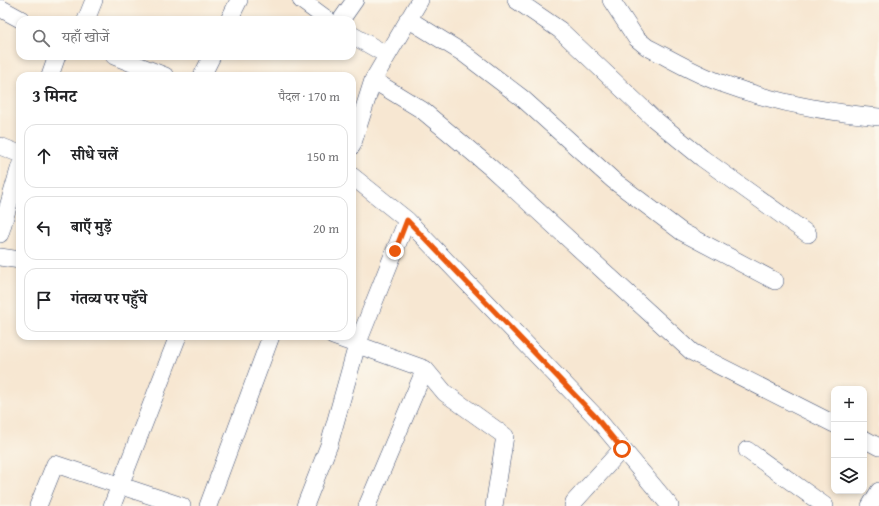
<!DOCTYPE html>
<html lang="hi">
<head>
<meta charset="utf-8">
<style>
	:root { --surface:#fff; --page:#f6f6f6; --text:#202124; --muted:#757577; --line:#e0e0e0 }
	body { margin:0; font-family:"Gentium Book Plus","Noto Serif Devanagari",serif; background:var(--page); color:var(--text) }
	.controls { position:absolute; right:12px; bottom:12px; display:grid; overflow:hidden; border-radius:8px; box-shadow:0 2px 6px #0003 }
	.controls button { width:36px; height:36px; display:grid; place-items:center; padding:0; border:0; border-bottom:1px solid var(--line); background:var(--surface); color:var(--text); font:20px sans-serif }
	.stop { position:absolute; width:12px; height:12px; margin:-9px; border:3px solid #ea580c; border-radius:50%; background:#fff }
	.stop.end { background:#ea580c; border-color:#fff; box-shadow:0 1px 4px #0008 }
	.list { margin:0; padding:0; list-style:none }
	h2 { display:flex; justify-content:space-between; align-items:center; height:52px; margin:0; padding:0 16px; font-size:17px }
	h2 small { font-size:13px; font-weight:400; color:var(--muted) }
	.list li { display:grid; grid-template-columns:26px 1fr auto; gap:12px; align-items:center; box-sizing:border-box; height:64px; margin:0 8px 8px; padding:0 8px; border:1px solid var(--line); border-radius:12px }
	.list b { display:block; font-size:15px; white-space:nowrap }
	.list em { font-size:13px; font-style:normal; color:var(--muted) }
	.icon { flex:none; width:22px; height:22px; fill:none; stroke:currentColor; stroke-width:2; stroke-linecap:round; stroke-linejoin:round }
	.map { position:relative; flex:none; width:879px; height:506px; overflow:hidden }
	.search { position:absolute; background:var(--surface); box-shadow:0 2px 6px #0003; left:16px; top:16px; width:340px; height:44px; display:flex; align-items:center; gap:10px; box-sizing:border-box; padding:0 14px; border-radius:12px; color:var(--muted); font-size:15px }
	.panel { position:absolute; background:var(--surface); box-shadow:0 2px 6px #0003; left:16px; top:72px; width:340px; height:268px; border-radius:12px }
	.map>svg:first-child { display:block }
	.lines { fill:none; stroke-linecap:round; stroke-linejoin:round }
	.minor-casing { stroke:#3c4b6f; stroke-width:18 }
	.minor { stroke:#fff; stroke-width:17 }
	.route { stroke:#ea580c; stroke-width:5 }
</style>
</head>
<body>
<div class="map">
<svg width="879" height="506" viewBox="0 0 879 506">
	<rect width="100%" height="100%" fill="#fbf7ec"/>
	<filter id="ink" filterUnits="userSpaceOnUse"><feTurbulence type="fractalNoise" baseFrequency=".025" numOctaves="2"/><feDisplacementMap in="SourceGraphic" scale="8" xChannelSelector="R" yChannelSelector="G"/><feConvolveMatrix kernelMatrix="1 2 1 2 8 2 1 2 1" color-interpolation-filters="sRGB"/></filter>
	<filter id="wash" filterUnits="userSpaceOnUse"><feTurbulence type="fractalNoise" baseFrequency=".012" numOctaves="4" result="noise"/><feDisplacementMap in="SourceGraphic" scale="16" xChannelSelector="R" yChannelSelector="G"/><feGaussianBlur stdDeviation="0.9" result="paint"/><feColorMatrix in="noise" values="0 0 0 0 0 0 0 0 0 0 0 0 0 0 0 0 0 1.4 0 .05"/><feComposite in="paint" operator="in"/></filter>
	<g filter="url(#wash)">
		<rect width="100%" height="100%" fill="#f7e7d2"/>
	</g>
	<g filter="url(#ink)">
		<g class="lines">
			<defs>
				<path id="minor" d="M301,0L328,20
					M516,0L560,30L653,118L702,158L808,234
					M611,0L636,38L647,47C671,59 695,74 721,83C772,102 825,112 879,117
					M0,8L22,20
					M408,19L463,53L522,98L613,180L682,232L775,281
					M86,20L94,0
					M229,20L239,0
					M341,20L355,0
					M352,35L387,55
					M114,56L165,76
					M50,76L57,56
					M202,76L212,56
					M373,80L422,110L490,167L692,352L834,424
					M0,146L20,154
					M352,146L373,80L420,0
					M352,176L407,220L595,416L670,506
					M0,234L20,166
					M0,257L20,260
					M333,336L425,369L367,506
					M425,369L445,393L505,436L494,506
					M864,439L879,447
					M747,450L825,506
					M38,506L55,464L182,506
					M112,506L178,336
					M208,506L271,336
					M305,506L329,445L357,345L407,220
					M573,506L574,502L622,449
					M870,506L879,491"/>
			</defs>
			<use href="#minor" class="minor-casing"/>
			<use href="#minor" class="minor"/>
		</g>
	</g>
	<g class="lines" filter="url(#ink)">
		<path class="route" d="M395,251L407,220L595,416L622,449"/>
	</g>
</svg>
<div class="controls">
<button>+</button>
<button>−</button>
<button><svg class="icon" aria-label="layers" viewBox="0 0 24 24"><path d="M12 4l9 5-9 5-9-5zM3 14l9 5 9-5"/></svg></button>
</div>
<div class="stop" style="left:622px;top:449px"></div>
<div class="stop end" style="left:395px;top:251px"></div>
<div class="search"><svg class="icon" aria-label="search" viewBox="0 0 24 24"><circle cx="10" cy="10" r="6"/><path d="M15 15l6 6"/></svg>यहाँ खोजें</div>
<section class="panel">
<h2>3 मिनट<small>पैदल · 170 m</small></h2>
<ul class="list">
<li><svg class="icon" aria-label="ahead" viewBox="0 0 24 24"><path d="M12 20V5M6 11l6-6 6 6"/></svg><div><b>सीधे चलें</b></div><em>150 m</em></li>
<li><svg class="icon" aria-label="left" viewBox="0 0 24 24"><path d="M17 20v-9H6M10 6l-5 5 5 5"/></svg><div><b>बाएँ मुड़ें</b></div><em>20 m</em></li>
<li><svg class="icon" aria-label="arrive" viewBox="0 0 24 24"><path d="M6 21V4h12l-3 4 3 4H6"/></svg><div><b>गंतव्य पर पहुँचे</b></div></li>
</ul>
</section>
</div>
</body>
</html>
